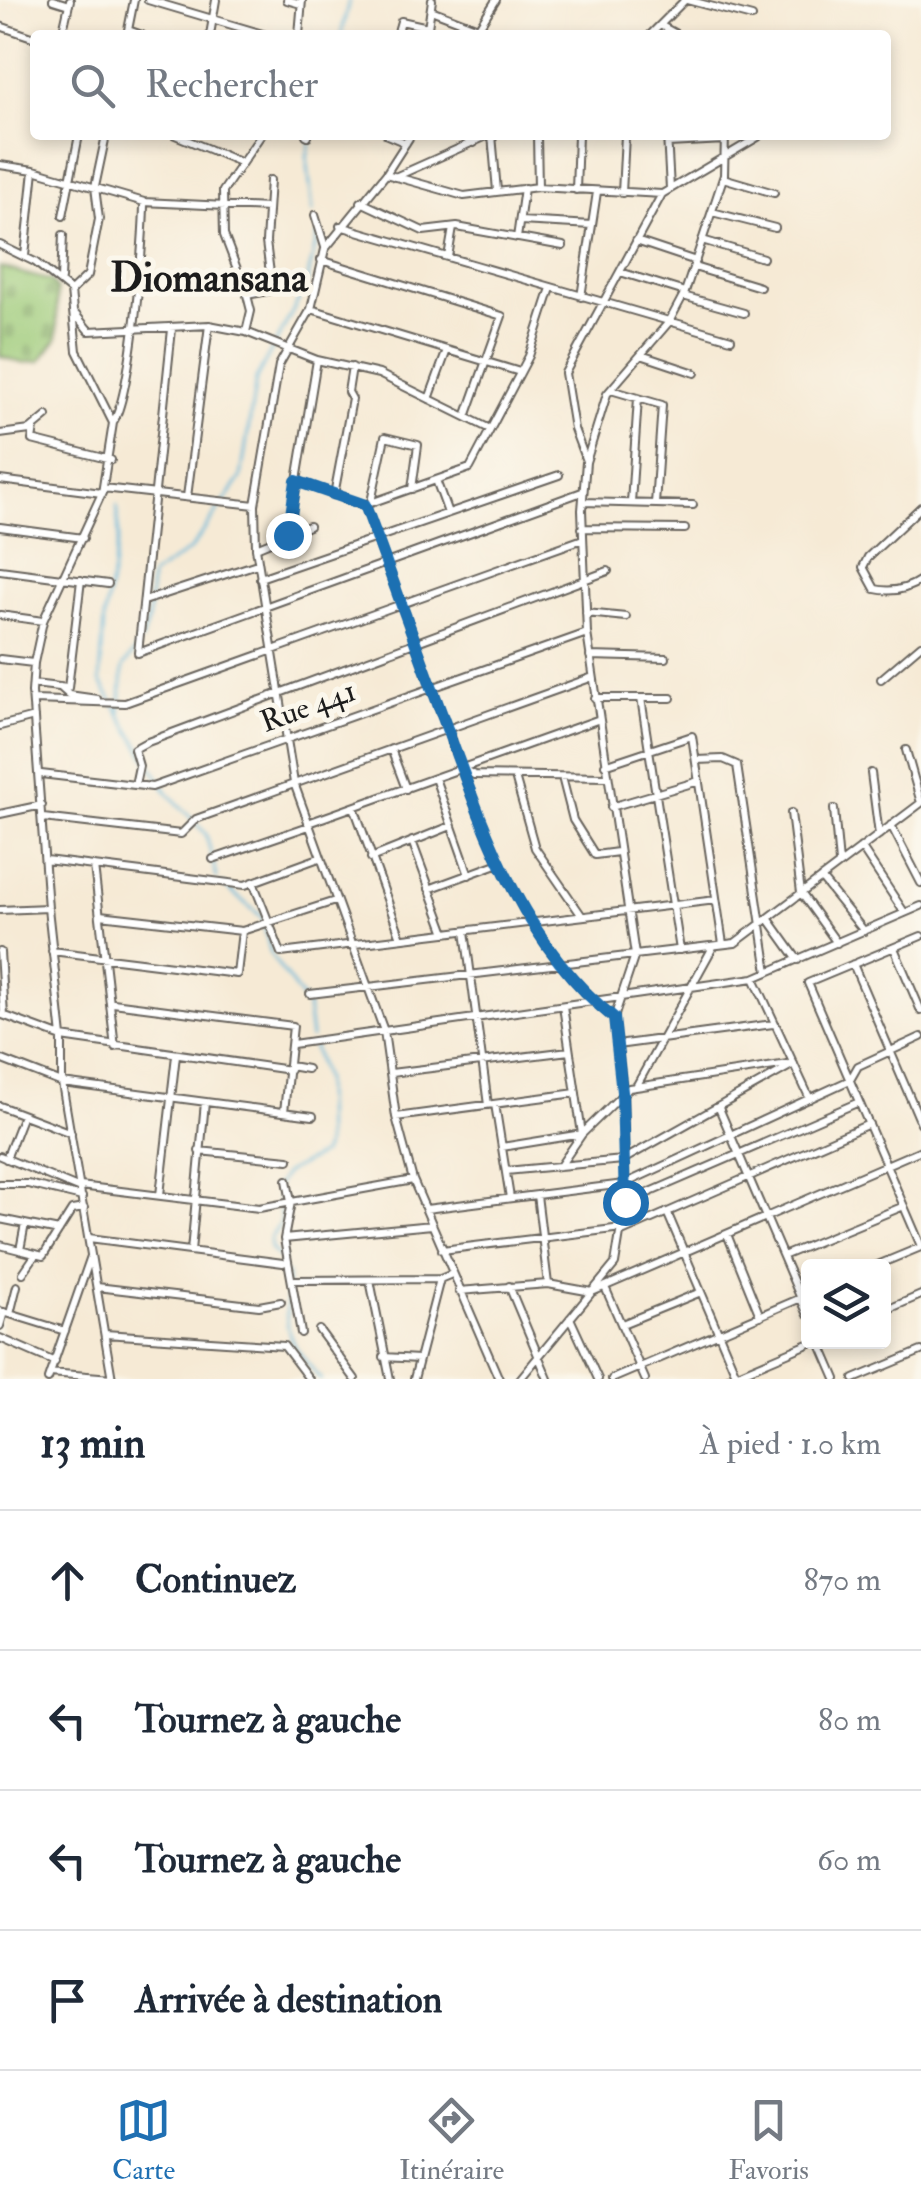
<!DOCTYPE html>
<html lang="fr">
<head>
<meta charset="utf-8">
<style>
	:root { --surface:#fff; --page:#f6f6f7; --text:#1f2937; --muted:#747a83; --line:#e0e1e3; --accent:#1f6fb2 }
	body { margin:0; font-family:"IM FELL Double Pica",serif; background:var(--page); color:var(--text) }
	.controls { position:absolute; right:30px; bottom:30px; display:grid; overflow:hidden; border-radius:10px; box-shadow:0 5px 15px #0003 }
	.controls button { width:90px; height:90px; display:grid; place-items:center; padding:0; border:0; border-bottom:2px solid var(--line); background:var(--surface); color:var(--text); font:50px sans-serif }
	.stop { position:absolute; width:30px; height:30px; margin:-22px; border:8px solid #1f6fb2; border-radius:50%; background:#fff }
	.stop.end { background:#1f6fb2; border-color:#fff; box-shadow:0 2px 10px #0008 }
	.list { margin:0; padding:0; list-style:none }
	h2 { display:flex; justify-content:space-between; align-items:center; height:130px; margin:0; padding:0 40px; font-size:42px }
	h2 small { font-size:32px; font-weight:400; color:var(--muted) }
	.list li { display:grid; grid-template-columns:65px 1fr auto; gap:30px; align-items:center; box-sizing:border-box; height:140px; padding:0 40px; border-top:2px solid var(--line) }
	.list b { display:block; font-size:38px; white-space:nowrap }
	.list em { font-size:32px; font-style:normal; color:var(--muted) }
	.icon { flex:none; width:55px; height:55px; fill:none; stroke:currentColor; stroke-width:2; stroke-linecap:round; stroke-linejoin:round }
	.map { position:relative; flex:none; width:921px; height:1379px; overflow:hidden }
	.search { position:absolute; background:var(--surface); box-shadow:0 5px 15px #0003; left:30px; right:30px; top:30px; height:110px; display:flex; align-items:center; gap:25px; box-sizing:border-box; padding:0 35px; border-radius:10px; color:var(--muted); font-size:38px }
	.sheet { height:690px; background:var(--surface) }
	nav { display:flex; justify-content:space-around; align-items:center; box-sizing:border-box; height:140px; border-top:2px solid var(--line); background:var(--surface); font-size:28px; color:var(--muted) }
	nav a { display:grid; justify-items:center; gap:5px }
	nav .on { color:var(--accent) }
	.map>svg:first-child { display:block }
	.cemetery { fill:url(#cemetery-stones); stroke:#5c734a; stroke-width:2.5 }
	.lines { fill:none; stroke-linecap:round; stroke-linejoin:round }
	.stream { stroke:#5cb5da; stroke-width:2.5 }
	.street-casing { stroke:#68645d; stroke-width:10 }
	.street { stroke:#fff; stroke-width:6 }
	.route { stroke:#1f6fb2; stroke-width:12 }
	.labels { text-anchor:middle; stroke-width:10; stroke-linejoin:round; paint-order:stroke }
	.street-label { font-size:30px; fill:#1c1c1c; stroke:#fbf7ec }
	.district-label { font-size:40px; font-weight:bold; fill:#1c1c1c; stroke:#fbf7ec }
</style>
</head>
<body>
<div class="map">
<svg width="921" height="1379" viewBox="0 0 921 1379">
	<defs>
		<pattern id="cemetery-stones" width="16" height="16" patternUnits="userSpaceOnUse" patternTransform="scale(2.5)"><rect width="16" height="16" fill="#9cca78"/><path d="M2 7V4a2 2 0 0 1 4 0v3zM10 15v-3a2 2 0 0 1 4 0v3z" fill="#86ad67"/></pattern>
	</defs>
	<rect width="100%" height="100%" fill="#fbf7ec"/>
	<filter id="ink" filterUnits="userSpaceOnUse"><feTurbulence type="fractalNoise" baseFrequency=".01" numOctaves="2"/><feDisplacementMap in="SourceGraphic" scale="20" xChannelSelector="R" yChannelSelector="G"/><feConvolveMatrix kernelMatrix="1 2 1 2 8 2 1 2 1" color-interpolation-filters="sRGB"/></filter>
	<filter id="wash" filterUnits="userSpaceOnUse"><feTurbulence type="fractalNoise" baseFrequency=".0048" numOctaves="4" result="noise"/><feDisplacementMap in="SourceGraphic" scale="40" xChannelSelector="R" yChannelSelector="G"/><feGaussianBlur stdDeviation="2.25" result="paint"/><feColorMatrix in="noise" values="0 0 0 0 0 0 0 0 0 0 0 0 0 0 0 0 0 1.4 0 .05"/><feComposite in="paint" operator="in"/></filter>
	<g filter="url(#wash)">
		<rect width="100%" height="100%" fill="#f6ead5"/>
		<path class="cemetery" d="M0,267L52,281L57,289V339L40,361L21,363L0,356Z"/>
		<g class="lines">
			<path class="stream" d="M341,35L349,0
				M312,135L307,157L313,212
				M306,285L318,234
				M117,506L119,538L104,618L100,681L167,792L206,834L217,878
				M142,641L149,616L151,576L191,549L241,478L256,379L303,292
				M120,715L123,667L137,648
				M222,884L262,917L271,955L307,1005L311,1038
				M283,1261L271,1249L270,1239L281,1222L277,1186L285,1173L322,1154L325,1147L324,1079L313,1045
				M287,1273C288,1333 278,1330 321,1379"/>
		</g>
	</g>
	<g filter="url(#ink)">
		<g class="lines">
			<defs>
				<path id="street" d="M53,0L69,5
					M148,0L266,35
					M287,0L301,4
					M687,0L752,17
					M431,10L478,28
					M660,25L678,35
					M0,26L35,38
					M128,30L142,35
					M62,35L70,0
					M127,35L134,0
					M210,35L216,0
					M299,35L302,0
					M397,35L401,21L428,27
					M427,35L432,0
					M474,35L496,0
					M650,35L685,0
					M175,135L242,163
					M261,135L223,191L224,235L247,295L294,286L312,290
					M306,135L308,136
					M387,135L406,143
					M411,135L386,174L325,249L311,309L279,365L255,505L256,548L294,783L384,1031L396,1117L413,1180L499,1379
					M458,135L474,143L477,135
					M492,135L497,191
					M537,135L538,187
					M667,135L670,189
					M668,143L725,140
					M0,165L34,170L144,202L268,208
					M386,174L464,196L538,187L662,194
					M395,177L489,135
					M723,178L774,193
					M270,180L266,242L272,289
					M576,190L578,135
					M622,193L625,135
					M361,202L423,231L457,227L563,246
					M712,212L775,228
					M315,215L325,247
					M63,216L79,135
					M520,221L592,225
					M340,226L731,339
					M517,238L524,188
					M702,240L763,258
					M636,241L696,261
					M0,245L35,262L71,291L77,351L113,423L102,493L43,621L34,663L32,692L48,908L62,1037V1083L112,1379
					M25,256L34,170
					M448,257L453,228
					M321,260L502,316L466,417
					M694,267L760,287
					M620,272L685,292
					M61,279L63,235
					M71,291L88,275L99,219L95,187L106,135
					M683,296L744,313
					M581,297L597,192
					M311,309L520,372
					M76,315L89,331L209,325L246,332L317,360L379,374L490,429
					M172,329L138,653L582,492
					M246,332L251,311L247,295
					M641,355L695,373
					M611,390L662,405L655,504
					M429,399L447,350
					M113,422C131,397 144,239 144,202
					M34,428L32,440L111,460
					M0,434L30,430L47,416
					M586,461L574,429L565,373L662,194L758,137
					M0,480L102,493
					M436,480L448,513
					M296,481L365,505L470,468L529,356L551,288
					M103,488L255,505
					M334,495L352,399L348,392L352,367
					M187,497L209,325
					M371,502L385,437L418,445L412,489
					M583,502L693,505
					M631,503L638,398
					M365,505C390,575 416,645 442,715C482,824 520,943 614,1018
					M921,507L868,557L863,567L875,589C892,593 906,590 921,580
					M0,527L83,538
					M582,528L685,529
					M288,535L317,360
					M256,548L309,526
					M0,570L108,584
					M260,578L559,475
					M144,601L257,564
					M586,613L626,617
					M0,615L43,621
					M590,656L666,658
					M0,659L33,663
					M881,679L921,645
					M33,684L68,688L81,580
					M60,687L69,695L97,699
					M595,698H671
					M641,698L680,950
					M33,700L125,703L583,539
					M0,726L34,717
					M391,749L406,789
					M906,750L921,803
					M696,760L723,759L737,765L768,972
					M605,765L692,736L723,944
					M461,768L474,775L606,777
					M871,773L879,835
					M41,774L152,787L587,633
					M515,777L535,848L582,916
					M562,777L573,820L595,855L618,852
					M435,778L469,875
					M135,785L139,766L134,749L145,743L608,571
					M354,807L401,938
					M611,807L699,781
					M834,809L839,863
					M791,813L801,893L837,943
					M0,814L42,805
					M43,818L181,834L196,819L593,677
					M308,823L597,720
					M891,825L921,883
					M412,841L446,933
					M861,847L904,912
					M371,858L451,826
					M213,859L309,826
					M46,860L245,885L319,858
					M94,866L115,1047
					M821,878L864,931
					M253,882L281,953L716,900
					M429,889L497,864
					M0,910L48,908
					M100,915L242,931L335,901
					M768,918L798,960
					M465,931L488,1105
					M921,936L808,983L921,1246
					M894,948L921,1011
					M52,951L237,974L242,931
					M0,952L4,1015
					M853,964L921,1123
					M754,978L810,1099
					M310,994L735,943L921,803
					M113,1003L293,1026L284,1112
					M0,1014L62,1037L290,1070
					M293,1044L754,978L921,906
					M617,1045L773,1024
					M0,1059L62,1083L313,1116
					M290,1066L307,1069
					M391,1073L569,1051
					M637,1085L713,947
					M495,1104L510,1198
					M0,1106L71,1133
					M719,1108L808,1315
					M396,1117L576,1093
					M502,1147L582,1134L563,1006
					M199,1151L289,1160
					M0,1156L80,1189
					M6,1159L23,1115
					M560,1166L582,1134L629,1088L788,1064
					M506,1171L623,1160L794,1064
					M287,1180L291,1202L284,1239L301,1333
					M0,1184H28L82,1197
					M80,1186L259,1208L413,1180
					M160,1195L176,1055
					M537,1195L548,1284
					M625,1203L859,1102
					M426,1209L624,1184L850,1080L858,1066L921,1037
					M667,1212L736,1374
					M0,1219L59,1231
					M622,1232L869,1124
					M727,1234L760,1316
					M89,1238L283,1263
					M284,1239L432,1225
					M0,1245L43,1256L72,1210L84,1208
					M20,1250L25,1224
					M442,1250L622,1228
					M191,1251L205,1102
					M783,1256L904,1206
					M875,1266L921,1247
					M23,1273L36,1254
					M295,1280L440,1279L452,1274
					M370,1280L390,1379
					M509,1286L548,1379
					M97,1287L259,1306L281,1302
					M605,1287L645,1379
					M459,1291L548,1284L592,1292L921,1150
					M0,1311L65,1331
					M884,1311L921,1295
					M10,1314L17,1286
					M570,1318L598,1379
					M622,1324L701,1292
					M0,1326L4,1312
					M319,1330L355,1379
					M105,1334L284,1346L309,1379
					M0,1338L55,1362
					M820,1342L836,1379
					M384,1357L419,1359
					M50,1373L112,1378
					M48,1379L91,1256
					M414,1379L440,1279
					M520,1379L615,1264L625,1203L623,1092L614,1018L635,955L587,633L582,510L586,462L607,394L669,322L685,292L724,175L725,135
					M612,1379L808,1295
					M726,1379L813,1342
					M854,1379L921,1351"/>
			</defs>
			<use href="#street" class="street-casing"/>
			<use href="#street" class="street"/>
		</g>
	</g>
	<g class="lines" filter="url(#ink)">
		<path class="route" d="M288,535L296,481L365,505C390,575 416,645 442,715C482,824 520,942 614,1018L622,1092L625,1202"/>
	</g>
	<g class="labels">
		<g class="street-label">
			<text transform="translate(308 706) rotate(-20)" y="10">Rue 441</text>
		</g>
		<g class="district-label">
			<text x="209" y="291">Diomansana</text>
		</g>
	</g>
</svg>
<div class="controls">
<button><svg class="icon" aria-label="layers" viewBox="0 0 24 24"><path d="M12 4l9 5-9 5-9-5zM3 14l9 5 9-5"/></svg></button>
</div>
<div class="stop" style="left:625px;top:1202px"></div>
<div class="stop end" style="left:288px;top:535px"></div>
<div class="search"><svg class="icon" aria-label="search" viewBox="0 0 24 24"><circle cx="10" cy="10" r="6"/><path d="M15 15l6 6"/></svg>Rechercher</div>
</div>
<section class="sheet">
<h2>13 min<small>À pied · 1.0 km</small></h2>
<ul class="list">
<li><svg class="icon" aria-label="ahead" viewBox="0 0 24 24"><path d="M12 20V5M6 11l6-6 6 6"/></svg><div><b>Continuez</b></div><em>870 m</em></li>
<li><svg class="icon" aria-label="left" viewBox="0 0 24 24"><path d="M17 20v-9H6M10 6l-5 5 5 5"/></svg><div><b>Tournez à gauche</b></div><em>80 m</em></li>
<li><svg class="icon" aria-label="left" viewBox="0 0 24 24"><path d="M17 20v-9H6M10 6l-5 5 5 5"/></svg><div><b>Tournez à gauche</b></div><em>60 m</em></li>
<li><svg class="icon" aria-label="arrive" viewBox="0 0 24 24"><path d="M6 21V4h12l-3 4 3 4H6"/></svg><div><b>Arrivée à destination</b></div></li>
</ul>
</section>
<nav>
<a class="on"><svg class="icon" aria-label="map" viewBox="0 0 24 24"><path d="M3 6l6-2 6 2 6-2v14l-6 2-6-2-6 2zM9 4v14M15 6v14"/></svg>Carte</a>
<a><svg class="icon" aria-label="directions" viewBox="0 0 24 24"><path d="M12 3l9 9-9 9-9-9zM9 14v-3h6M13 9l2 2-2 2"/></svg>Itinéraire</a>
<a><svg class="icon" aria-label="saved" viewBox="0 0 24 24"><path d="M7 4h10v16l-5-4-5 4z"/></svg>Favoris</a>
</nav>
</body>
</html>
